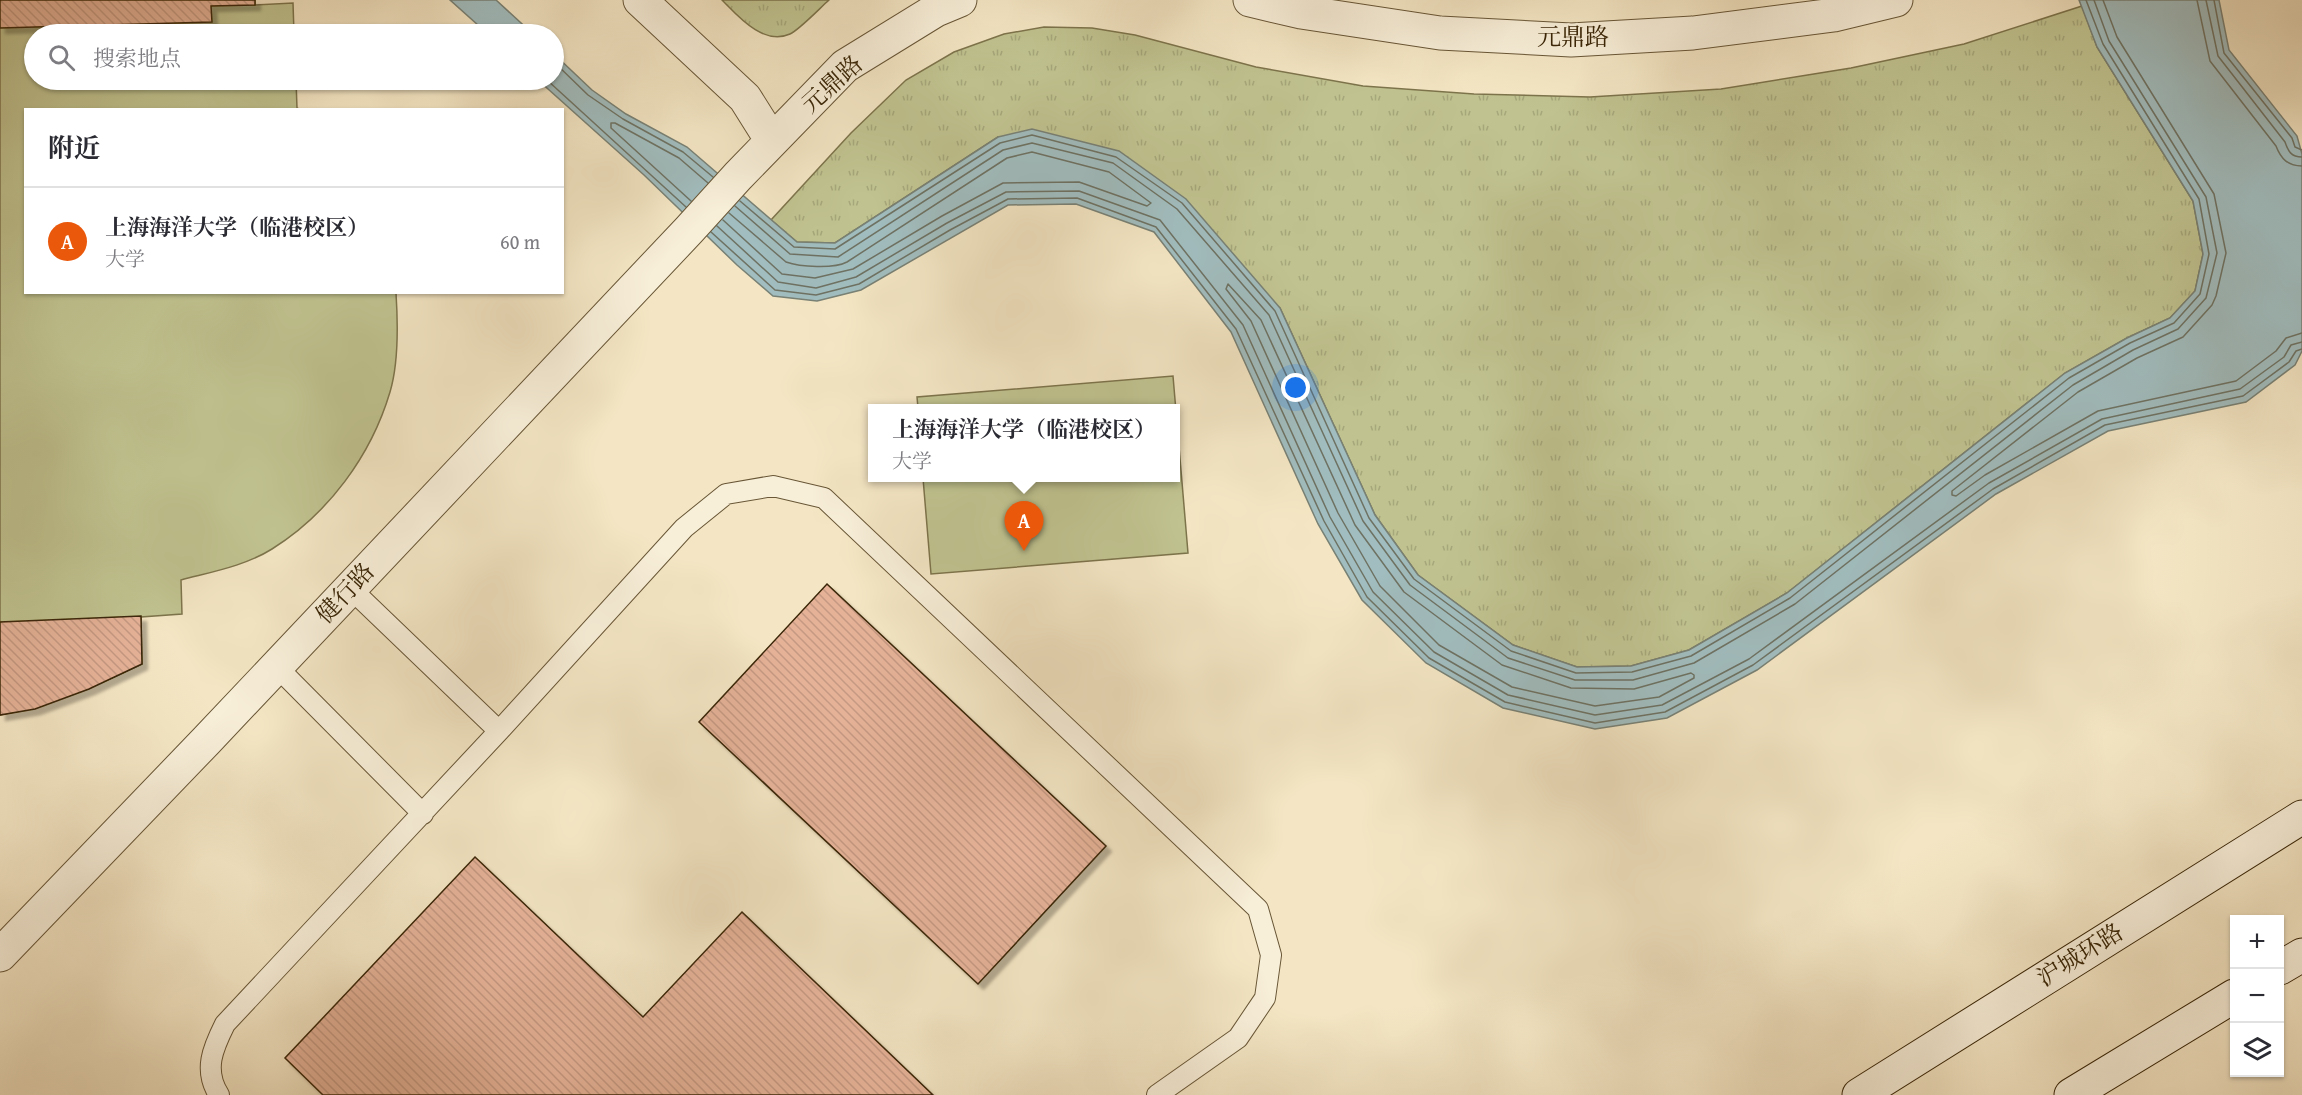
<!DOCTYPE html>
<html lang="zh">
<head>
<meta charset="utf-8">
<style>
	:root { --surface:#fff; --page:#f2f2f3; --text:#2b2b33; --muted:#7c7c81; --line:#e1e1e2; --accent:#ea580c }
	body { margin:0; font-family:"Gentium Book Plus","Noto Serif SC",serif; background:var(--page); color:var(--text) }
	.controls { position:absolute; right:18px; bottom:18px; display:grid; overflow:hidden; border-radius:0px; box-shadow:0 2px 4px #0004 }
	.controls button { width:54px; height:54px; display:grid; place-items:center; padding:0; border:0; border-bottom:2px solid var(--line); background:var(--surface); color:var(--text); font:30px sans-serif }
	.you { position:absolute; left:1296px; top:388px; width:21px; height:21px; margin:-15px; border:4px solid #fff; border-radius:50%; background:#1a73e8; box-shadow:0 0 0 9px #1a73e833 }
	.badge { display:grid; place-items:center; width:39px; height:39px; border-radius:50%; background:var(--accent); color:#fff; font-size:20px; font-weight:700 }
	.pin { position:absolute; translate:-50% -50px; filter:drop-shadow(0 2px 3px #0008) }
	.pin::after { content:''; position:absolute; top:32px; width:21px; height:18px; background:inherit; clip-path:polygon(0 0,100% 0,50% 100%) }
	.popup { position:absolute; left:868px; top:404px; width:312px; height:78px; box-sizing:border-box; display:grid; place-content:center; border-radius:0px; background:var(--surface); filter:drop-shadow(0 2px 4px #0005); font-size:20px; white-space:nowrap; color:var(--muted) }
	.popup b { font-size:22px; color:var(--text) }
	.popup::after { content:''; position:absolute; left:50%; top:100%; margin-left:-12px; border:12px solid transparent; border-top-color:var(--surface) }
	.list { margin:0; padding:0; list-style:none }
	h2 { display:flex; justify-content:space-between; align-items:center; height:78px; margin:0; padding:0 24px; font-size:26px }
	h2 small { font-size:20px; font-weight:400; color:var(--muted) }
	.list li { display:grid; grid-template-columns:39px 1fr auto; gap:18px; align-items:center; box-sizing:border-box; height:108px; padding:0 24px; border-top:2px solid var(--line) }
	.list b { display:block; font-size:22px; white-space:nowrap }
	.list p { margin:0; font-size:20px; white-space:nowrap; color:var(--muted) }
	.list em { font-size:20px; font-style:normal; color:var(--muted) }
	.icon { flex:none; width:33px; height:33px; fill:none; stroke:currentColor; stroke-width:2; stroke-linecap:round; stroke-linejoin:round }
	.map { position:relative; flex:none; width:2302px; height:1095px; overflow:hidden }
	.search { position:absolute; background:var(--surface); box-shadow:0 2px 4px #0004; left:24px; top:24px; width:540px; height:66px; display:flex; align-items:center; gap:15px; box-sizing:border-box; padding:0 21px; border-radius:33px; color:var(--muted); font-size:22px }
	.panel { position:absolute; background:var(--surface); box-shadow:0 2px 4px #0004; left:24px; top:108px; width:540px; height:186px; border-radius:0px }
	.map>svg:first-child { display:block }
	.grass { fill:url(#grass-tufts); stroke:#7d744c; stroke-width:1.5 }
	.green { fill:#c0c390; stroke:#7d744c; stroke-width:1.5 }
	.water { fill:#a1bdbf; stroke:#788175; stroke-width:1.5 }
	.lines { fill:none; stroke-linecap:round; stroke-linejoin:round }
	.shore { stroke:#6e7263; stroke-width:1.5 }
	.building { fill:url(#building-back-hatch); stroke:#3a2607; stroke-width:1.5; filter:url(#shadow) }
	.lane-casing { stroke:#685636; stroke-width:22 }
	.street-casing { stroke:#685636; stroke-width:35 }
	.secondary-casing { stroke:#3a2607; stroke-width:35 }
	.lane { stroke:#f8efd9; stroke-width:20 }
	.street { stroke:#f8efd9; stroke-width:33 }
	.secondary { stroke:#f8efd9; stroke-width:33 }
	.labels { text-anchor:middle; stroke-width:4.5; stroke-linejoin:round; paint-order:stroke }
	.street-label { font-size:24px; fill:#3a2607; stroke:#f8efd9 }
</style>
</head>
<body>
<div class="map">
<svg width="2302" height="1095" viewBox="0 0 2302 1095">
	<defs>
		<pattern id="grass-tufts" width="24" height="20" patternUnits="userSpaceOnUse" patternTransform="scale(1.5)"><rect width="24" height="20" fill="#c0c390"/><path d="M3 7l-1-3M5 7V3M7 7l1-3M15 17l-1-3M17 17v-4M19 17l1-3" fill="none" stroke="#a6a77b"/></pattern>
		<pattern id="building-back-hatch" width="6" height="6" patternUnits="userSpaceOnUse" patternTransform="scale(1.5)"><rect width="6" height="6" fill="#e5b298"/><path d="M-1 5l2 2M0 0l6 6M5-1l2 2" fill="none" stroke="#c59982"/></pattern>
		<filter id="shadow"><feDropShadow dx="5.5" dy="5.5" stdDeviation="1.5" flood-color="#0004"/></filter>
	</defs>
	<rect width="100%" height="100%" fill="#f4e6c4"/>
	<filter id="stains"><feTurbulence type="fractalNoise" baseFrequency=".00333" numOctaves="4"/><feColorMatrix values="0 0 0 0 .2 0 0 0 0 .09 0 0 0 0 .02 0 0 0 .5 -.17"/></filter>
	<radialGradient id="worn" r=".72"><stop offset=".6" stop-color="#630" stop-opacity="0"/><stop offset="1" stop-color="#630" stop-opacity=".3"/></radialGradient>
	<path class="grass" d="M722,0H829C820,8 799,30 790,34C763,46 738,16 722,0Z
		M2082,6L2097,47L2193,201L2203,254L2195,291L2170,318L2127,338L2065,373L1787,593L1689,650L1631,666L1577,667L1513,645L1418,575L1375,515L1280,308L998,137L835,243L797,242L771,220L851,133L906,80L954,52L1004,34L1044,27L1092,28L1135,35L1256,67L1363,86L1474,94L1590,97L1721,89L1851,68L1964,44Z"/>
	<path class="green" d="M0,0H255V5L293,3L294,34H34V80H296L297,108L299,109L26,110V292L396,293C398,324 399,362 390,392C371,456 328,514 272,549C245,566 211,572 181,580L182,614L141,617L142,664C96,686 51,705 0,715Z
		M1173,376L1188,553L931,574L923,478H1176V408H918L917,397Z"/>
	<path class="water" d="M450,0H496L533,34H488Z
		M2079,0H2219L2229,50L2297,136L2302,154V351L2295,365L2246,402L2108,431L1996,494L1757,670L1667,718L1595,729L1503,708L1426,663L1362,600L1318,524L1231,332L1154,232L1076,204L1008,205L861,290L817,301L773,296L737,265L644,175L538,80H554V54L592,90L626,114L687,147L797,242L835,243L998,137L1032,129L1119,151L1186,199L1280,308L1375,515L1418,575L1513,645L1577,667L1631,666L1689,650L1787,593L2065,373L2127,338L2170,318L2195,291L2203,254L2193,201L2097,47Z"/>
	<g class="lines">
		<path class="shore" d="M2103,0L2117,37L2214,194L2226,253L2216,296L2212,305L2183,337L2137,358L2078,392L1952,491V495L1956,496L1985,475L2098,411L2236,381L2276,351L2286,338L2302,333
			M2197,0L2210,61L2276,146C2281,159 2288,166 2302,166
			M2206,0L2218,56L2285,142C2288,151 2291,157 2302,157
			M2214,0L2224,53L2292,138L2295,147L2302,150
			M554,62L588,95L623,119L683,152L713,177
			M547,80L686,207
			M691,201L611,128V123H615L679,158L708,183
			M740,201L794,247L835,249L1000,143L1032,135L1116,157L1182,203L1275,311L1369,518L1414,579L1511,651L1576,673L1632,672L1691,656L1790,598L2069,378L2130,343L2174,323L2200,294L2209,254L2199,199L2103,44L2086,0
			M735,206L790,254L838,257L1003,150L1032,143L1113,163L1177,209L1269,315L1363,521L1410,585L1508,658L1575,680H1633L1694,663L1795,604L2073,385L2133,350L2178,329L2206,298L2217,253L2206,197L2109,41L2094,0
			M723,220L782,274L815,278L853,269L942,216L1003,183L1079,182L1147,206L1151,203L1109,172L1032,152L1007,158L847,262C834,269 800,267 786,262L729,213
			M717,226L778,282L816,288L856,277L947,223L1006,192L1079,191L1160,220L1243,325L1330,517L1373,592L1434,652L1508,695L1595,715L1662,705L1749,659L1989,483L2102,419L2240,389L2284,357L2291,345L2302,342
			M711,232L775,290L816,295L859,284L950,230L1008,199L1077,198L1156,227L1236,329L1324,521L1367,597L1429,658L1505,702L1595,723L1665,712L1753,665L1993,489L2105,425L2243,396L2289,362L2296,351L2302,349
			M1228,284L1261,320L1355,525L1404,592L1502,665L1571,688L1634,689L1691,673L1694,675V678L1659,697L1595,706L1512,687L1439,645L1380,586L1338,513L1251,321L1226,289Z"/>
	</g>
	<path class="building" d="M0,0H255V5L211,6L212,22L0,28Z
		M827,584L1106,846L978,984L699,722Z
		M141,616L142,664L89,689L35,709L0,715V622Z
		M475,857L643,1017L742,912L933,1095H323L285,1058Z"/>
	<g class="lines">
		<defs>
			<path id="lane" d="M350,588L499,731
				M276,666L423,814
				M219,1095C203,1070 213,1048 225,1024L499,731L684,528L726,494L773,486L824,498L1258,909L1271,955L1265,998L1238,1038L1157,1095"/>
			<path id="street" d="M640,0L745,98L772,141
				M1250,0L1301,12L1440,33L1571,40L1693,33L1834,15L1896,0
				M0,955L206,741L689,230L738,176L845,66L936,10L960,0"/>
			<path id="secondary" d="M2280,968L2302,955
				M1859,1095L2302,817
				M2071,1095L2234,996"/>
		</defs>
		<use href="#lane" class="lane-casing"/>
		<use href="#street" class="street-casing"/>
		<use href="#secondary" class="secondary-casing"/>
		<use href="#lane" class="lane"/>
		<use href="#street" class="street"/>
		<use href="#secondary" class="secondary"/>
	</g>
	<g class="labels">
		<g class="street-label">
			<text x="1573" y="45">元鼎路</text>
			<text transform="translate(832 84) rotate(-42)" y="8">元鼎路</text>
			<text transform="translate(345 593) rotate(-47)" y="8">健行路</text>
			<text transform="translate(2080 955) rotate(-32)" y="8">沪城环路</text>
		</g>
	</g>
	<rect width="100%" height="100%" filter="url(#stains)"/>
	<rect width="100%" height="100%" fill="url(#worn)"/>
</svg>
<div class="controls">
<button>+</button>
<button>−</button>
<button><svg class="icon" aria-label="layers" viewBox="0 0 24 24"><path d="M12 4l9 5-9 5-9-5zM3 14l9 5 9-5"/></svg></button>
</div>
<div class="you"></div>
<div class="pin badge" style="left:1024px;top:551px">A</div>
<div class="popup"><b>上海海洋大学（临港校区）</b>大学</div>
<div class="search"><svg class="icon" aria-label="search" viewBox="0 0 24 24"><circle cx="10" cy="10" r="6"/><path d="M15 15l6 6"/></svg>搜索地点</div>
<section class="panel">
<h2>附近<small></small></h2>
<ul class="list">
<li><span class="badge">A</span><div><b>上海海洋大学（临港校区）</b><p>大学</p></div><em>60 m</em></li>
</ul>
</section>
</div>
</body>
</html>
